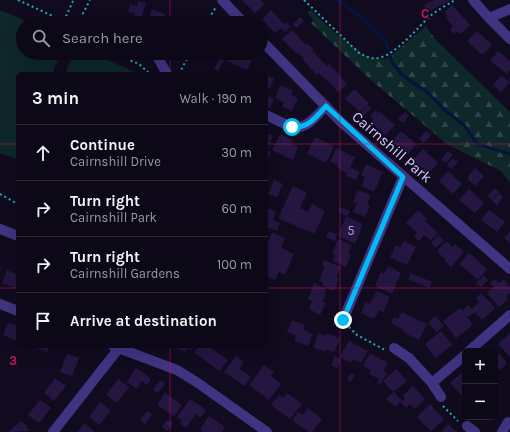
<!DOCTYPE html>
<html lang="en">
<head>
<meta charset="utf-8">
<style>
	:root { --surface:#0d0817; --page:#161120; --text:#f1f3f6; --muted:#9a9aa1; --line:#2d2936 }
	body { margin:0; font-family:Karla,sans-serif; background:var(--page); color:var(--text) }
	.controls { position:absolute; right:12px; bottom:12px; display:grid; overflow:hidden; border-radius:6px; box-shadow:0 4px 16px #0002 }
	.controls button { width:36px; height:36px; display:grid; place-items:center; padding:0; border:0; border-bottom:1px solid var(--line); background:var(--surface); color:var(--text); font:20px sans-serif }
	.stop { position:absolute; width:12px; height:12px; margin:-9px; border:3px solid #00bcf4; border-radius:50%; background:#fff }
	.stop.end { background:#00bcf4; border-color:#fff; box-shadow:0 1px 4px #0008 }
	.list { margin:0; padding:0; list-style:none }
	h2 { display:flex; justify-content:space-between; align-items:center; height:52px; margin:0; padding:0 16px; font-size:17px }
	h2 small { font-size:13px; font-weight:400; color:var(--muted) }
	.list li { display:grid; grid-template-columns:26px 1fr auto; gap:12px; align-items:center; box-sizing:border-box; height:56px; padding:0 16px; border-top:1px solid var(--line) }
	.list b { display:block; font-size:15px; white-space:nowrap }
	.list p { margin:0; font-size:13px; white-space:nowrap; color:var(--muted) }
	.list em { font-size:13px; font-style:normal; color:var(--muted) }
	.icon { flex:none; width:22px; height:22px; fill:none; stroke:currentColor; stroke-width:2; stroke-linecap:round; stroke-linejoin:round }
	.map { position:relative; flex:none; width:510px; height:432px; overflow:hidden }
	.search { position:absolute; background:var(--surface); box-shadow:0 4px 16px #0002; left:16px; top:16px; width:252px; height:44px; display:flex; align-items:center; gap:10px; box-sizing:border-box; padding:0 14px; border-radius:22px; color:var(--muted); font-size:15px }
	.panel { position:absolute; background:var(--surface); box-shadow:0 4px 16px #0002; left:16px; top:72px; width:252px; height:276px; border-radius:6px }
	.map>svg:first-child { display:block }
	.forest { fill:url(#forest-firs) }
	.garden { fill:#0e2729 }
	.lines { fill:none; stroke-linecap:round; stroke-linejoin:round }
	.stream { stroke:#06133d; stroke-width:3 }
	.building { fill:#241641 }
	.path { stroke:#26acb6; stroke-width:2; stroke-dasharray:2 3; stroke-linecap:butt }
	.minor { stroke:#403381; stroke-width:10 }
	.route { stroke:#00bcf4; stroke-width:5 }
	.grid { fill:none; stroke:#c2185b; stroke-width:1; stroke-opacity:0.55 }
	.labels { text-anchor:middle; stroke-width:3; stroke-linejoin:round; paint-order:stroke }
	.number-label { font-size:13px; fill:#aa9cd0 }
	.street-label { font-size:15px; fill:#d6c9ff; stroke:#110b1f }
	.grid-label { font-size:13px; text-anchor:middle; font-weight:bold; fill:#c2185b; stroke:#110b1f; stroke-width:3; stroke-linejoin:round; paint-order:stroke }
</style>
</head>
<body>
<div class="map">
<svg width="510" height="432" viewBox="0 0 510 432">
	<defs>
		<pattern id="forest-firs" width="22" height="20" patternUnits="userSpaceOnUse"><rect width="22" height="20" fill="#0e2729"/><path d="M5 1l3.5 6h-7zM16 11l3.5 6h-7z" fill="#304549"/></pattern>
	</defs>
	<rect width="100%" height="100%" fill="#110b1f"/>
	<path class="forest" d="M311,10L326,25L368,58L386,59L397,51L426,26L435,39L510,112V183L501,171L447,144L373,82L311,23L314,21L307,12Z"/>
	<path class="garden" d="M0,10L31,23H23V53H61L52,74H18V155L16,159L0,153Z
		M74,53H91L140,74H65Z"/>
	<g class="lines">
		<path class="stream" d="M337,0L364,19L386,41L392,62L403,76L427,92L446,111L465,126L477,144L510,154"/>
	</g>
	<path class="building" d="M242,0H260L265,4L255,13Z
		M434,0H448L449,1L428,12L424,5Z
		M138,1L146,3L141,19L134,16L135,13L128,12L130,4L137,6Z
		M452,5L470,25L461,34L457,31L454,34L450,29L453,26L446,18L448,16L445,12Z
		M152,9L166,15L163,23H147Z
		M271,10L284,24L286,22L290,26L285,32L281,28L275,33L262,19Z
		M300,17L304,21L296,28L293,24Z
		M292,30L306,45L308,44L314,50L312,51L327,66L329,64L347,84L338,92L325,78V79L319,73L317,75L303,60L304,59L298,53L297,54L282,39Z
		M477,31L492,45L482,55L467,41Z
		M498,51L510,61V70L507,74L490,61Z
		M228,53H240L252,59L247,70L225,60Z
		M220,58L224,60L218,71L214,69Z
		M266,75L274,79L268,91L266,90Z
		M501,76L510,82L501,92L493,85Z
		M281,85L293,91L291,95L298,98L292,111L282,106L284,102L275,98Z
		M354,89L369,103L360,112L345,99Z
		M266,95L274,99L270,108L266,106Z
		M368,105L371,108L364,116L361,113Z
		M376,110L379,113L380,112L395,125L386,135L371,122L374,119L370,116Z
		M405,112L409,116L403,123L398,119Z
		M266,129H268L266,133L273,136L268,149L266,148Z
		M401,131L416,144L407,155L392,141Z
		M426,131L431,135L424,143L419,139Z
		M280,134L293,140L291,144L298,147L293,160L272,150Z
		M315,137L334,146L326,163L307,154Z
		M336,148L355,157L350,167L360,172L356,180L346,176L347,173L337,168L338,165L330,162Z
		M423,149L438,163L429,173L413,160Z
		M266,150L271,152L266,164Z
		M448,151L453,155L446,163L441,159Z
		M453,158L458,162L451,169L447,165Z
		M366,164L383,172L374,192L361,186L365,177L361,175Z
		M475,168L484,176L475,186L467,178Z
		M448,171L462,184L453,194L439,181Z
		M274,180L283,184L277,197L268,194Z
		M293,186L307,193L300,208L308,212L312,204L325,211L314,234L278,218Z
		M495,188L499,192L492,200L488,196Z
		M469,189L484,203L475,213L459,200Z
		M358,190L371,195L367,204L370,206L365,217L353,212L357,203L353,202Z
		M499,193L503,197L497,205L492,201Z
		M340,207L350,211L347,216L338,212Z
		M266,208L276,212L273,220L280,223L277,231L266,227Z
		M418,210L427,219L425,221L438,233L431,240L424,235L419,241L414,237L417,233L406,223Z
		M489,210L505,222L497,232L481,220Z
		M346,216L363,224L355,244L338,236Z
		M329,231L337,235L335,241L326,237Z
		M510,231V243L504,238Z
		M272,232L285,238L281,248L294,254L285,275L279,272L275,280L266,276V242H268Z
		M438,235L444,240L436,248L431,243Z
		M338,239L352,245L348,254L351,255L346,267L333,261L335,255L332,254Z
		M404,241L416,247L407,265L390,257L396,245L400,248Z
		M446,241L453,247L455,244L464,252L451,267L445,261L446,260L437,251Z
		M469,253L487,269L478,280L459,264Z
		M324,260L341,267L336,278L339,279L334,291L322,286L324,284L319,281L325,267L322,266Z
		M388,266L401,273L392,294L375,286L381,272L384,274Z
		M7,270L18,275V289L2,283Z
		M411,273L432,282L429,288L408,279Z
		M484,276L488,280L481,287L476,283Z
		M495,279L499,283L504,279L510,287V293L506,296L508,299L499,307L487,293L494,287L490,283Z
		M314,283L326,289L324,293L326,294L322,302L326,303L320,315L309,309L312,301L308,299Z
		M377,291L390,297L383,312L379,310L374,319L361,313L366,302L370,304Z
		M481,293L495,308L482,320L475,312L468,317L462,311L468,305L472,309L479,302L476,298Z
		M460,308L473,325L456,338L443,321Z
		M402,312L427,324L419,340L403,332L404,330L391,323L393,318L398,319Z
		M435,316L444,326L437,332L428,323Z
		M292,320L305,325L303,329L313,334L308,346L294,340L296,336L287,332Z
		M8,323L18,326V341L3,335Z
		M441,331L452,345L435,358L425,344Z
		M319,333L326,336L327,333L340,339L334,352L326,349L325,352L313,347Z
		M510,333V357L498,344Z
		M349,341L368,351L361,363L353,359L351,363L340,357Z
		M31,346H49L47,352Z
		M170,346H193L192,350L187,348L186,352Z
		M199,346H208L228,360L219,371L194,352Z
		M493,347L507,363L500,370L495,365V351H489Z
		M370,353L388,363L383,371L387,373L380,385L377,383L379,379L369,374L371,370L363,366Z
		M67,354L79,358L72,376L60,372Z
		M236,356L244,362L239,368L251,377L244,386L224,372Z
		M335,356L341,360L337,368L331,365Z
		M264,365L274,372L271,376L281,384L269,400L249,385Z
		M136,368L151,379L147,385L142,381L137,389L127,382Z
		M396,369L407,381L393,392L383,381Z
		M465,370V397L464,398L450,383Z
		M351,373L355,375L351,382L347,380Z
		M55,378L66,386L54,401L44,393Z
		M118,379L129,387L117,403L106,395Z
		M160,380L165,383L158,393L153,390Z
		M413,386L425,399L415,409L410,404L406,408L400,402L395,407L386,399L394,392L402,401L405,398L403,396Z
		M165,393L182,405L174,416L157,405Z
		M287,393L302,404L290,419L271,405L279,395L283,398Z
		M190,399L206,410L200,418L196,414L186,428L180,424L182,420L177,417Z
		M40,400L51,408L39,423L28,415Z
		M100,402L111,410L99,425L89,417Z
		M430,404L444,419L431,431L417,417Z
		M308,408L322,419L312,432H309L292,420L298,412L303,415Z
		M147,411L152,414L145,424L140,420Z
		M209,416L225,427L222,432H203L200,429Z
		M167,420L173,423L167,431L162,427Z
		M22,421L30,431L8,432L14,427Z
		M84,423L95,432H77Z
		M448,424L457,432H441Z"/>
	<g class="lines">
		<path class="path" d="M18,0L68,23
			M304,0L359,53C367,57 373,60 382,57C396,53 418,28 429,17C437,10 447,5 455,0
			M64,21L73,1
			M78,23L90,0
			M206,23L216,7
			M112,53L139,64L150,74
			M179,74L190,53
			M0,194L18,204
			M349,327L357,335L385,350
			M443,406L458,421"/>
		<path class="minor" d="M222,0L244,23
			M473,0L489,18L510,39
			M489,18L510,9
			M261,40L341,122L510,269
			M153,53L158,58L167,74
			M266,115C298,130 300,135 326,106
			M0,229L18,236
			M0,304L18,311
			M343,320L403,177
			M113,346L177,370L198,383L267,432
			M394,348L409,358L432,383L465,355
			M469,351L510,315
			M432,383L441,397
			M467,426L475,432
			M53,432L119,348
			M502,432L508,422"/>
	</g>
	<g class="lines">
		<path class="route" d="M292,127C309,128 315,118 326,106L403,177L343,320"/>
	</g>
	<path class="grid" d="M170,0V23M340,0V432M170,53V74M0,144H18M266,144H510M0,288H18M266,288H510M170,346V432"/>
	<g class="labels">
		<g class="number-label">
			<text x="351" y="235">5</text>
		</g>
		<g class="street-label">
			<text transform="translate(392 147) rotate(41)" y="5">Cairnshill Park</text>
		</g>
	</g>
	<g class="grid-label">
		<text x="425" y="18">C</text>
		<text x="13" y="365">3</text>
	</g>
</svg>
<div class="controls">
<button>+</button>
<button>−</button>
</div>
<div class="stop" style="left:292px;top:127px"></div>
<div class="stop end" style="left:343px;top:320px"></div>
<div class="search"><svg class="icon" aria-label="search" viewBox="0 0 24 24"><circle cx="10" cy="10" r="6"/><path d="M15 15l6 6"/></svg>Search here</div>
<section class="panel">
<h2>3 min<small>Walk · 190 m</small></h2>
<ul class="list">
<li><svg class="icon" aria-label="ahead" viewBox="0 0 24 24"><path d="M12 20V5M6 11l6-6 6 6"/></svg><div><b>Continue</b><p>Cairnshill Drive</p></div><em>30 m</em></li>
<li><svg class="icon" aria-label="right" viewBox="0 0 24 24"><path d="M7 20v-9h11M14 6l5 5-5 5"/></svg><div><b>Turn right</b><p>Cairnshill Park</p></div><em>60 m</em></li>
<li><svg class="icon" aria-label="right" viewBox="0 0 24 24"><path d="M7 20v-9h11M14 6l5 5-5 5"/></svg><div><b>Turn right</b><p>Cairnshill Gardens</p></div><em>100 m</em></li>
<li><svg class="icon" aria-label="arrive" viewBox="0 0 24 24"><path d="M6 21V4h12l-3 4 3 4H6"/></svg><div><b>Arrive at destination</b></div></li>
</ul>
</section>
</div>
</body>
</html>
